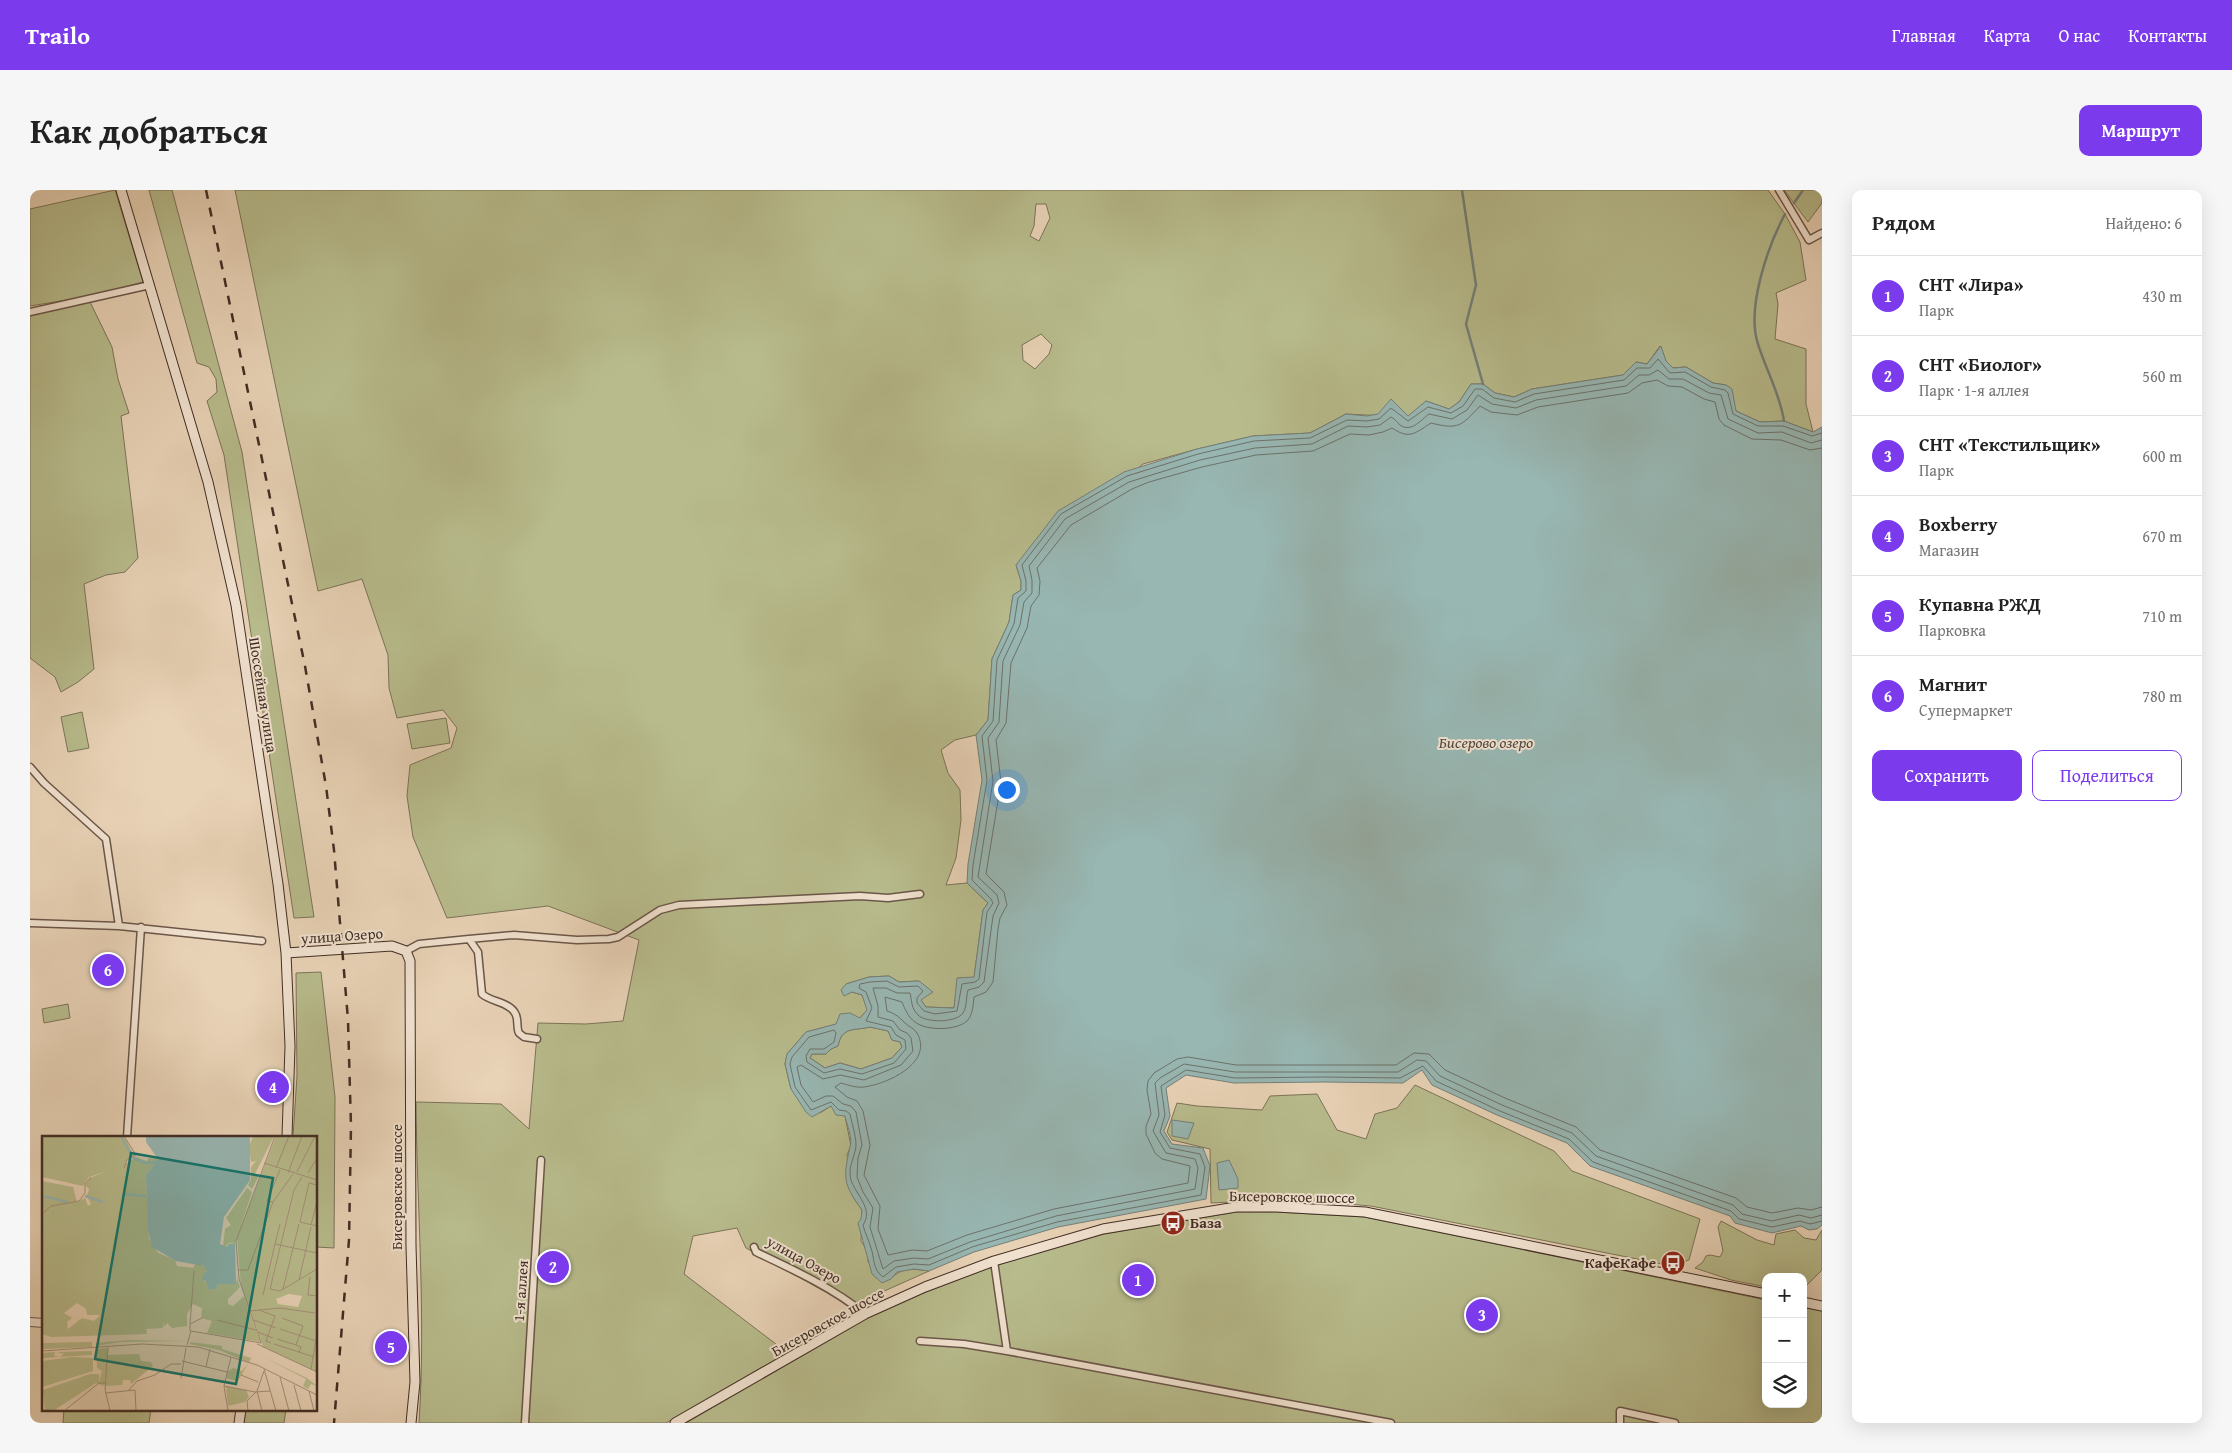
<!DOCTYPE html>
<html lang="ru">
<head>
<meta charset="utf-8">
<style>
	:root { --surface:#fff; --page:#f6f6f6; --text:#222; --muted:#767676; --line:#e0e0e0; --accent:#7c3aed }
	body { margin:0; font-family:"Gentium Book Plus",serif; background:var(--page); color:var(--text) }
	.controls { position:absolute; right:15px; bottom:15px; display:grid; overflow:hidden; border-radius:10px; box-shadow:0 5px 20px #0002 }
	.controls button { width:45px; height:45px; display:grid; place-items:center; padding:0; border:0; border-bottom:1px solid var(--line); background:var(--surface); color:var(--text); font:25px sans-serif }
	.you { position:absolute; left:976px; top:599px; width:18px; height:18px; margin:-12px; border:4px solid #fff; border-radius:50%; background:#1a73e8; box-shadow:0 0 0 8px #1a73e833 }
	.badge { display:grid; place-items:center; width:32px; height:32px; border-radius:50%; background:var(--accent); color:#fff; font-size:16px; font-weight:700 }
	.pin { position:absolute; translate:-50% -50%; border:2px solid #fff; box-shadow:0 1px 5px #0006 }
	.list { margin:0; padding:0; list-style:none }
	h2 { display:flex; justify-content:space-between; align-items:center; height:65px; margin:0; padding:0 20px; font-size:21px }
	h2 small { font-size:16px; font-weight:400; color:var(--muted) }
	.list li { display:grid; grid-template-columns:32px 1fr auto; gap:15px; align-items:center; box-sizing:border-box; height:80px; padding:0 20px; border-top:1px solid var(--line) }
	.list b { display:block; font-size:19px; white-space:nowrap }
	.list p { margin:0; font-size:16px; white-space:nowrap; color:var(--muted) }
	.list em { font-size:16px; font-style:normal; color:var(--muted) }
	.actions { display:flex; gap:10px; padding:15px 20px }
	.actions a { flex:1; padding:11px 0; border:1px solid var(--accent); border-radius:10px; text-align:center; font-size:18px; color:var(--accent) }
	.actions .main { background:var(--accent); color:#fff }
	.icon { flex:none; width:28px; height:28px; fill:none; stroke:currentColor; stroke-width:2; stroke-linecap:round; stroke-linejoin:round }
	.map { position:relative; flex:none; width:1792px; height:1233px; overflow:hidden; border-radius:10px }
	header { display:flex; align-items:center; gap:30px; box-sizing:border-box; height:70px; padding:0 25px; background:var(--accent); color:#fff }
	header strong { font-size:24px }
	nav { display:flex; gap:28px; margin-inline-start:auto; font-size:18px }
	.intro { display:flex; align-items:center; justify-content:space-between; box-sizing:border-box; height:120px; padding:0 30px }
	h1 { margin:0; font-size:35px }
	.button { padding:12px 22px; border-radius:10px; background:var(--accent); color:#fff; font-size:18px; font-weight:700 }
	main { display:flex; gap:30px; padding:0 30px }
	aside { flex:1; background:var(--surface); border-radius:10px; box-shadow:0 5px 20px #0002 }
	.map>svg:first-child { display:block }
	.green { fill:#b8bc8d; stroke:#7c7458; fill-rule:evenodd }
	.water { fill:#98b7b3; stroke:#75807a; fill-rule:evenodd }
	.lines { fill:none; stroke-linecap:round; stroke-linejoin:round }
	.shore { stroke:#6c726c; stroke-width:1 }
	.stream { stroke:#75807a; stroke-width:2.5 }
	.minor-casing { stroke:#6b5649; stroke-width:9 }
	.tertiary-casing { stroke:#6b5649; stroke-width:10 }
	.secondary-casing { stroke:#412d24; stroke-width:11 }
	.minor { stroke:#f1e2d0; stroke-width:6 }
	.tertiary { stroke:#f1e2d0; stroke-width:8 }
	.secondary { stroke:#f1e2d0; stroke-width:9 }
	.rail { stroke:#412d24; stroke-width:2.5; stroke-dasharray:9 9; stroke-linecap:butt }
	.labels { text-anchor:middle; stroke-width:4; stroke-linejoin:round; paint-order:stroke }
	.street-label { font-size:15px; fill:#412d24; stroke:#f1e2d0 }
	.poi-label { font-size:15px; font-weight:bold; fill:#412d24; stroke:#f1e2d0; text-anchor:start }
	.water-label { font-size:16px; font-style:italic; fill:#524941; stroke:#f1e2d0 }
	.inset-river { fill:none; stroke:#98b7b3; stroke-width:2.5 }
	.inset-road { fill:none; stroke:#a6917c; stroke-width:1 }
	.view { fill:#0f766e; fill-opacity:0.15; stroke:#0f766e; stroke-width:2.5 }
	.inset-edge { fill:none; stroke:#412d24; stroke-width:2.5 }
</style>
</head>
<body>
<header>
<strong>Trailo</strong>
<nav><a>Главная</a><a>Карта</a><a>О нас</a><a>Контакты</a></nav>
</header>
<div class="intro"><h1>Как добраться</h1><a class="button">Маршрут</a></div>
<main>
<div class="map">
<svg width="1792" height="1233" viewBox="0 0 1792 1233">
	<rect width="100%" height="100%" fill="#e9d3b7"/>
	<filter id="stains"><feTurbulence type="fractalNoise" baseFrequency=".004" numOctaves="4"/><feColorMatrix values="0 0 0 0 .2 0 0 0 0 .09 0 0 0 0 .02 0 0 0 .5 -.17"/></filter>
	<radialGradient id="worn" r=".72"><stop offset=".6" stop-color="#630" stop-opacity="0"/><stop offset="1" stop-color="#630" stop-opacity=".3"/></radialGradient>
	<path class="green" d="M85,0L113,92L61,106L0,116V19Z
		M119,0H142L212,262L284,727L264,728L194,265L177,211L187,202L186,189L179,177L167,173Z
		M205,0H1738L1755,24L1770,52L1776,90L1746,103L1748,114L1745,149L1776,159V214L1783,242L1754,231L1730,232L1706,221L1696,195L1683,193L1656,177L1643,178L1636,171L1630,156L1617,174L1606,172L1593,185L1502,199L1484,207L1465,203L1453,194H1441L1429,212L1419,219L1396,211L1378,227L1316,224L1280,243L1223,246L1167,259L1113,274L986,375L991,391V400L983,405L979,432L962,469L958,530L946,545L925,550L911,560L918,583L930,600L931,630L926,668L916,695L937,693L958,713L953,720L944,788H928L924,818L896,817L891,810L889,791L869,792L859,786L839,787L816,794L814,805L822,802L832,805L838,819L830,828L776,842L757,864L755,874L761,899L790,923L801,916L815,926L821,956L817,965L823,1007L832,1020L831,1051L837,1060L838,1072L861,1089C871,1077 884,1079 899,1081L821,1116L716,1058L707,1038L663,1046L654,1084L759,1164L636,1233H389C396,1126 387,1019 386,912L471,914L499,939L508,833L556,834L593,831L609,750L518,716L417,728L383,647L377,606L380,575L421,558L427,538L413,520L367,528L359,498L358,465L332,389L288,401ZM1006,14H1016L1020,28L1009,51L1000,46L1004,36ZM1011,144L1022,155L1019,164L1005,179L993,170L992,155Z
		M1754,0H1792V13L1778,32Z
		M59,110L82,157L88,189L99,223L91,226L108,368L95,382L76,385L54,394L64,479L48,492L31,502L25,487L0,468V122Z
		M52,522L59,558L38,562L31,527Z
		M416,528L420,553L382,559L377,534Z
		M291,782L305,907L304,1058L286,1057V947H263L267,886L266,783Z
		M38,814L40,828L14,833L12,819Z
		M840,837L858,841L862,850L870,852L872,857L862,868L831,879L810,873L795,878L780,868L782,864H796L801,859L808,856C812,836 824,841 840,837Z
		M1385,895L1524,961L1542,981L1670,1029L1659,1070L1642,1076L1341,1016L1259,1009L1181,1013L1180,959L1142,950L1137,942L1147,913L1167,916L1232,920L1240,906L1287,904L1307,940L1336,949L1345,924L1367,918Z
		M1206,1022H1246L1335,1027L1736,1110V1214H1773V1117L1792,1121V1233H656L838,1128L896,1102L964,1076L1074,1044Z
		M1691,1031L1727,1050L1744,1055L1746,1044L1765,1040L1774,1048L1786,1050L1792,1040V1080L1776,1096L1774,1106L1773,1087H1736V1097L1701,1090L1665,1078L1673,1072L1676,1066L1680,1065L1690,1067L1693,1061L1688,1037Z
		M34,1219H121L119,1233H33Z
		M211,1219H256L254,1233H209Z"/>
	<path class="water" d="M1631,156L1636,171L1643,178L1656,177L1683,193L1696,195L1702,199L1706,221L1730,232L1754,231L1783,242L1792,237V1035L1787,1039L1779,1040L1771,1036L1742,1043L1705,1033L1700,1026L1560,976L1537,953L1467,925L1402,895L1392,880L1373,893L1294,892L1204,893L1156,885L1136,898L1140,926L1134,941L1142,954L1173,958L1180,976L1176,1009L1028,1037L944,1062L899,1081L884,1079L867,1082L861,1089L852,1093L842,1084L828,1033L831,1029L832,1020C813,994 813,988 820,957C823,949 817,935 815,926L806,925L801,916L782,927L776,922L761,899L755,874L757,864L776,842L806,834L810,824L820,823L830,828L837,820L832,805L822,802L814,806L811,800L816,794L839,787L859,786L869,792L889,791L903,802L891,810L896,817L924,818L927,788L944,787L953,720L958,713L937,693L938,674L952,590L946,545L958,530L962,469L979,432L983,405L991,400V391L986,375L1028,321L1094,282L1167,259L1223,246L1280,243L1316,224L1337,226L1348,224L1361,209L1378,226L1396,211L1419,219L1429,212L1441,194H1453L1465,203L1484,207L1502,199L1593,185L1606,172L1617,174ZM840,837L858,841L862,850L870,852L872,857L862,868L831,879L810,873L795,878L780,868L782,864H796L801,859L808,856C812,836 824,841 840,837Z
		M1142,930L1164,933L1158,949L1142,946Z
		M1199,970L1208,989V998L1189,1000L1187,973Z"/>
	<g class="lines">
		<path class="shore" d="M1792,243L1782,246L1753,236H1728L1703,224L1698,203L1695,200L1681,197L1655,182L1640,183L1628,169L1620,178H1607L1594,190L1504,204L1485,212L1464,208L1452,199H1445L1433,216L1421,223L1398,217L1378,231L1361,218L1349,229L1337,231L1317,230L1280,248L1224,251L1168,264L1097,286L1031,324L992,375L996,391V401L988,408L984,434L967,470L963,531L952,546L957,590L943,675L942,690L961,709L963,713L957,722L955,738L949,789L945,792L932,794L927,821L905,824L894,821L887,813V808L893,801L888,796L869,797L857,791L840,792L830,794L829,798L836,802L842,818L836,831L861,837L866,845L875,850L876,859L864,873L832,884L810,879L794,883L777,872L776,866L780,859H794L804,852L806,843L804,840L779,847L762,867L760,874L765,897L781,920L801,912L809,920L816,921L820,924C822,934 826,946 826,955C826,965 817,977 821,990C826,1005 844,1019 833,1035C835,1044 839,1050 841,1058C845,1069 842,1079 853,1087L866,1077L884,1074L899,1075L942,1057L1027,1032L1171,1005L1175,977L1170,964L1140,958L1130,942L1135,925L1131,896L1156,880L1205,888L1294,887L1370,888L1393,876L1406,891L1470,921L1539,949L1563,972L1701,1021L1709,1029L1742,1037L1770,1031L1780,1034L1792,1031
			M1792,250L1781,253L1752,242L1728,243L1698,229L1691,205L1679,203L1653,189H1639L1628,180L1619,185H1609L1596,196L1506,210L1486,218L1462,214L1448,205L1437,220L1422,229L1399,224C1391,230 1381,243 1370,235C1367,232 1365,229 1361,227L1350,235L1337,237L1318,236L1282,254L1225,258L1170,270L1099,292L1035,329L999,376L1002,390V403L994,412L990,435L973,471L969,532L958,548L963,591L948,687L967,705L969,713L963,726L954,792L949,797L938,800C936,807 937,817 933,823C926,833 896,833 888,825C881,818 882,811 880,803H867L856,798H843L848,816V827L863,831L870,840L877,843L881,848L883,861L871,875L834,890L810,885L793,889L771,875L767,877L771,895L783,912L796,906H803L813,914L821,916L826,922L832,955L828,968L827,987L833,1002L843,1018L840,1037L853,1079L864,1071L884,1068L898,1069L940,1052L1026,1026L1165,999L1168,978L1165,969L1136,963L1123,941L1129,925L1125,893L1130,888L1154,874L1205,882H1368L1387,870L1396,871L1410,886L1472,915L1542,943L1566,966L1703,1015L1712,1024L1742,1031L1769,1025L1781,1028L1792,1025
			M1792,258L1780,260L1751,250L1722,249L1694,235L1689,229L1685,212L1674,209L1652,197L1638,196L1627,190L1612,193L1598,203L1508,217L1487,225L1461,222L1450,216C1431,236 1429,240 1401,233C1385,243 1380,250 1362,238L1353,242L1339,245L1320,244L1283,261L1226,265L1172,277L1119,292L1102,299L1041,335L1007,378L1010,391L1009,405L1001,416L997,438L981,473L976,533L966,550L971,592L956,684L974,702L977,715L970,728L968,739L963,792L956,802L944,807C943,815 943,823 938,830C928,841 896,841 885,832C878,827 875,819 872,812L855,807L857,821C866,824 869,827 875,833C879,837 884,838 887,843C904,873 857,894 834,897C826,898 818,895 811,893L805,897L817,907L827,911L833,921L840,955L834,985L850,1016L848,1039L858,1065L882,1060L897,1061L937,1045L1024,1019L1158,993L1160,976L1132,969L1125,963L1116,944V936L1121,924L1117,900L1118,891L1124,883L1147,869L1158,867L1206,875H1366L1384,863L1399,864L1415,880L1475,908L1546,937L1570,960L1706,1008L1717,1017L1742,1023L1768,1018L1781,1020L1792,1017"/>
		<path class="stream" d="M1432,0L1446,95L1436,134L1453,194
			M1764,13L1773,0
			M1754,231C1750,204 1736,180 1728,154C1716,118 1738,56 1755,24"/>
		<defs>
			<path id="minor" d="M1749,0L1779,50L1792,43
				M0,122L120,95
				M0,577L14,593L76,649L89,736
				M0,733L89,736L232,751
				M439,749L484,745L547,750L579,749L588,747L630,720L649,715L830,706L858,708L890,704
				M376,761L389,754L439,749L448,762L452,804C461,812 479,812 485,823C489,829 486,837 489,843L494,847L507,849
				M97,947L111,737
				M724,1057L726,1062C764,1080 803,1098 835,1124
				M964,1071L977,1161L1361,1233
				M890,1151L934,1154L977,1161
				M495,1233L511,970
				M1590,1233V1221L1645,1233"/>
			<path id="tertiary" d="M0,1132L14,1133"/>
			<path id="secondary" d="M91,0L178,292L206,415L248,694L256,763L260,856L257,947
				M256,763L362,756L376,761L380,771L381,1056L385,1192L381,1233
				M1773,1112L1792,1116
				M209,1233L211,1219
				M645,1233L835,1124L895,1097L964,1071L1073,1039L1206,1017H1246L1335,1022L1736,1104"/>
		</defs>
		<use href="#minor" class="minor-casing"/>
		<use href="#tertiary" class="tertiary-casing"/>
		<use href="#secondary" class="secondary-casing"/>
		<use href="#minor" class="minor"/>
		<use href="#tertiary" class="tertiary"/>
		<use href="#secondary" class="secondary"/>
		<path class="rail" d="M176,0L275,476L296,596L304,660L318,830L321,936L319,1050L304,1233"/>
	</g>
	<defs>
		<symbol id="bus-disc" viewBox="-11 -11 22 22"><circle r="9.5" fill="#8f2418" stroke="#f1e2d0"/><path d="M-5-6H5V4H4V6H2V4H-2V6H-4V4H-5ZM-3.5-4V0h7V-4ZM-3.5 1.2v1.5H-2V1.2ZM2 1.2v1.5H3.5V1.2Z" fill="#fff"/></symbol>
	</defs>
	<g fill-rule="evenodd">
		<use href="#bus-disc" x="1129" y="1019" width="28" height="28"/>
		<use href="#bus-disc" x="1629" y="1059" width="28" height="28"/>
	</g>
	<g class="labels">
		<g class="street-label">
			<text transform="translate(233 505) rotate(81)" y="5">Шоссейная улица</text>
			<text transform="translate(312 746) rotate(-4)" y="5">улица Озеро</text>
			<text transform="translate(367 997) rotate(-90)" y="5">Бисеровское шоссе</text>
			<text transform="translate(1262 1007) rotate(1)" y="5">Бисеровское шоссе</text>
			<text transform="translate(774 1070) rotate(29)" y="5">улица Озеро</text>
			<text transform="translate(491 1101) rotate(-86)" y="5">1-я аллея</text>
			<text transform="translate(798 1132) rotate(-29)" y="5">Бисеровское шоссе</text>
		</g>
		<g class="poi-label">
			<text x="1160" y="1038">База</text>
			<text x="1626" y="1078" text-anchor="end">КафеКафе</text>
		</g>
		<g class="water-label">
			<text x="1456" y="558">Бисерово озеро</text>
		</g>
	</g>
	<g transform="translate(12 946)">
		<rect width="275" height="275" fill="#e9d3b7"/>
		<path d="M0,0H82L92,19L87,22L83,28L94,21L105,25L107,22L116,23L104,39L107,103L116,117L133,124L135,130L151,132L154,127L162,130L165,133L161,145L165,144L167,154L174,153L176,148H194L195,142L198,151L186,163V168L191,170L202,160L218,206L165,197L170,185L159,182L160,172L151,168L145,178V190L130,192L125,187L122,191L121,186V192L104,193L105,198L9,201L0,198V45L31,51L35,66L43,62L46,70L49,68L45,60L47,53L43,49L48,42L65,35L47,41L41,50L0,41ZM35,167L44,173L45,179H58L52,185L40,182L26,193L25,186L30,182L22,177ZM211,0H232L213,38L216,41L210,53L206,49L209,44V31L214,25L209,26L207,11ZM234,0H275V236L221,211L199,150L195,101ZM247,158L260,160L256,171L236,168L234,163ZM205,52L210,56L193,108L187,107L184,111L181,110L183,93L189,89L184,82ZM87,204L142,205L78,206L54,210V207ZM50,206V211L0,213V207ZM148,206L180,210V213L209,222L207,227L177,214L148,208ZM65,212L66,219L97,218L99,225L109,226L111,230L89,248L88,244H81L80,249L63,250L65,242L62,250L54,247L11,275H3L1,254L48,238H57V246L60,235L55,232L54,213ZM50,215V219L0,222V217L13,216L12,220L18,221L22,218L15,216ZM31,221L51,222V235L0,251V225ZM221,221L265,242L275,250L269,248L266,253L261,250L264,243ZM206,228L196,245L184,242L186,235L191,232L200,235ZM184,250L204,254L207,261L203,266L186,270Z" fill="#b8bc8d" fill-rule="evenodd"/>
		<path d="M104,0H208V44L182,81L178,108L185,111L187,108H193L194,148H176L174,153L167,154L164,144L160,145L162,137L165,136L162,130L134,125L110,111L106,94L104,39L116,23L104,6Z" fill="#98b7b3"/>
		<path class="inset-river" d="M79,0L90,20M91,22L103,27L115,26M81,58L104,60M0,60L26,66M43,60L61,66"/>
		<path class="inset-road" d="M222,27L275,44M82,32L85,24L94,19L82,0M234,32L247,0M255,36L273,0M246,37L260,0M266,37L275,22M260,41L252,54L228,153L238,155L275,133M275,49L267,47L258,86L275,90M231,66L225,65L238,34M0,78L9,70L37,65L43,57V48L49,41M269,89L275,65M233,108L238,88M197,134H206L231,66L251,38M268,141L266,159L275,160M257,144L269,91M241,153L257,88M221,159L233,108L275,117M217,174L233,180L224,205L229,207M208,175L238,172L273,177M240,182L261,190L254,209L259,211L257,216L272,221M175,184L214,194M212,184L234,192M148,188L152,135M238,193L274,205M148,195V188L160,182M216,196L231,202M235,203L254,209M215,208L275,236M232,208L257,216M145,209L149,195L219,207L197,143L194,105L233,0M66,211L63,253L68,275M0,215L100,208L156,211L215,229L275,259M140,225L185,236M164,231L168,213M222,233L234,275M269,233L275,198M199,239L216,246M238,241L247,275M139,242L144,212M252,249L259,275M182,250L213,256L228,255M87,254L95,245L113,239L129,228H139M267,255L272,275M63,257L93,254L94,275M22,275L57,247H64M186,275L182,250L189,221M206,275L205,265L214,256M220,275L215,255L222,235"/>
		<path class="view" d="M89,17L231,42L194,248L53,223Z"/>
		<rect width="275" height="275" class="inset-edge"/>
	</g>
	<rect width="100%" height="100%" filter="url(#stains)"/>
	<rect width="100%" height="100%" fill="url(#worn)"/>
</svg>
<div class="controls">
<button>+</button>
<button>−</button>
<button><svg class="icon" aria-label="layers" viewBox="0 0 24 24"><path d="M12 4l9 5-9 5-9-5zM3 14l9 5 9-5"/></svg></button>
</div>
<div class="you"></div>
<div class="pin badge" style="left:1108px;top:1090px">1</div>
<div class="pin badge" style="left:523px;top:1077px">2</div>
<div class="pin badge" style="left:1452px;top:1125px">3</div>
<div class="pin badge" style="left:243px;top:897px">4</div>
<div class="pin badge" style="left:361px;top:1157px">5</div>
<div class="pin badge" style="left:78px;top:780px">6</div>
</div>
<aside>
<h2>Рядом<small>Найдено: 6</small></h2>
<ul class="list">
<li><span class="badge">1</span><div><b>СНТ «Лира»</b><p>Парк</p></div><em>430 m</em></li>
<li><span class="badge">2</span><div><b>СНТ «Биолог»</b><p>Парк · 1-я аллея</p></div><em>560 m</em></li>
<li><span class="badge">3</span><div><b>СНТ «Текстильщик»</b><p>Парк</p></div><em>600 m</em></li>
<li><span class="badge">4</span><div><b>Boxberry</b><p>Магазин</p></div><em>670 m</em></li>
<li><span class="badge">5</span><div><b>Купавна РЖД</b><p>Парковка</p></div><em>710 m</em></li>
<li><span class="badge">6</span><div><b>Магнит</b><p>Супермаркет</p></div><em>780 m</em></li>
</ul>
<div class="actions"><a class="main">Сохранить</a><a>Поделиться</a></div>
</aside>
</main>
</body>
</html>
